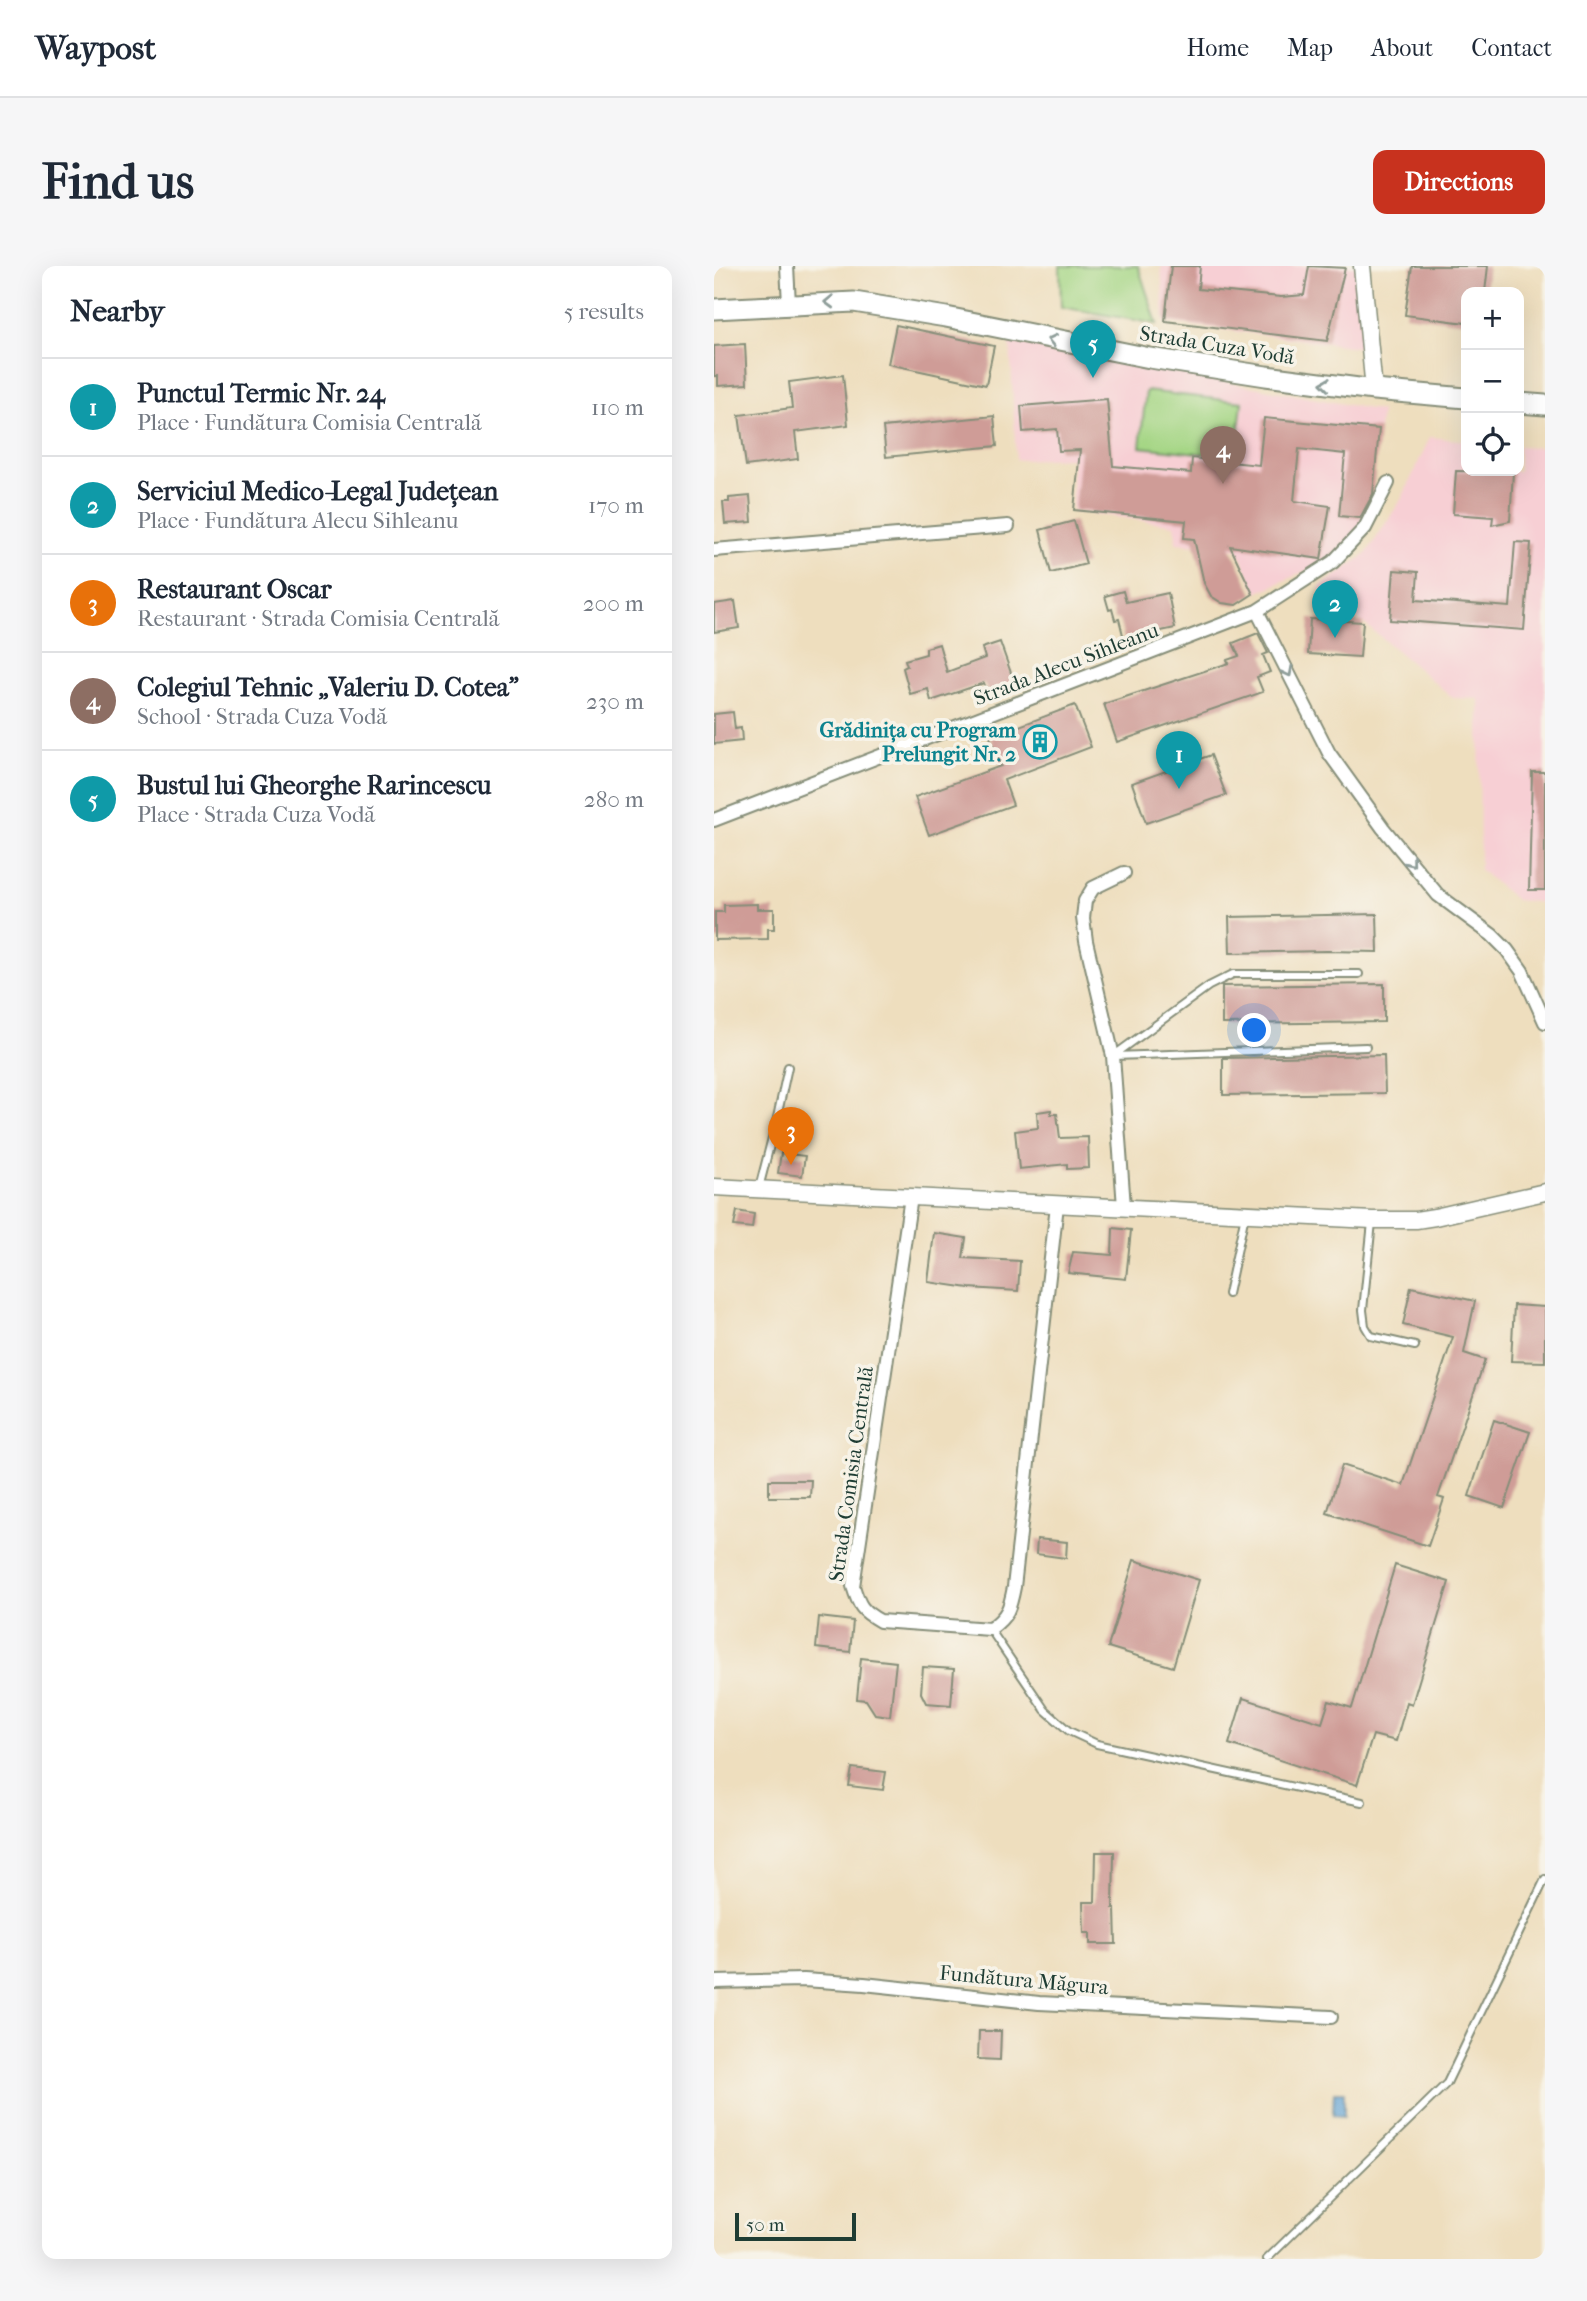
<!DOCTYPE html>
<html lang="en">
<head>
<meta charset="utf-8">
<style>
	:root { --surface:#fff; --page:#f6f6f7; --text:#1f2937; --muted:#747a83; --line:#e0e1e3; --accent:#c8321e }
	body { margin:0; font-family:"IM FELL French Canon",serif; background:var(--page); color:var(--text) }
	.controls { position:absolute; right:21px; top:21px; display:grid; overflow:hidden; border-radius:14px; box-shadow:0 7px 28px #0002 }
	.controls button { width:63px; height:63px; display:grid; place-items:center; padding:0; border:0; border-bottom:2px solid var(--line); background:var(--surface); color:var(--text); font:35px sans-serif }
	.scale { position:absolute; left:21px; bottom:18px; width:121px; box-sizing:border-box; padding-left:7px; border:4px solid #1f3d34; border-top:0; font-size:19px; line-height:24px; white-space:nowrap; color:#1f3d34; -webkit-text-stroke:5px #f7f3e8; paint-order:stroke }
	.you { position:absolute; left:541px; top:765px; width:24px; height:24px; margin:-18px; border:5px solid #fff; border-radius:50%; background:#1a73e8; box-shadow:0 0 0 10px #1a73e833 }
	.badge { display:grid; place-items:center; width:46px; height:46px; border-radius:50%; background:var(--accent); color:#fff; font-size:23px; font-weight:700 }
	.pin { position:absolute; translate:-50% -58px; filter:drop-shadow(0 2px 4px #0008) }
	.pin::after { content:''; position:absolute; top:37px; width:24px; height:21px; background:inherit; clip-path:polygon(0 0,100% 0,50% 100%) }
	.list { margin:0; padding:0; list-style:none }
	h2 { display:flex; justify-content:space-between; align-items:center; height:91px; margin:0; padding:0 28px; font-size:30px }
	h2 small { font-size:23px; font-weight:400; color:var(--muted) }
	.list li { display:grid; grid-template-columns:46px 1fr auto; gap:21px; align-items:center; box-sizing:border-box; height:98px; padding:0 28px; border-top:2px solid var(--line) }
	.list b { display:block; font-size:26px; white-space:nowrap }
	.list p { margin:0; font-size:23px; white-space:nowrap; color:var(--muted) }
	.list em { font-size:23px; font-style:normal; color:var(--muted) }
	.icon { flex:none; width:38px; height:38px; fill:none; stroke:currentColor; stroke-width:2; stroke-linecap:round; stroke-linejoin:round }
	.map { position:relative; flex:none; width:831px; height:1993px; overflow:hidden; border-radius:14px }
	header { display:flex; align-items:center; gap:42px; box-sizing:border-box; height:98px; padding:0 35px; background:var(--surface); border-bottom:2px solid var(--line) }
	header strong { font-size:33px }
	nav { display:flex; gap:38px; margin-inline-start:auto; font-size:24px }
	.intro { display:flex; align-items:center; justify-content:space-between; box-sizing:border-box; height:168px; padding:0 42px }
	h1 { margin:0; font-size:49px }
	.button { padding:18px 32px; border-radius:14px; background:var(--accent); color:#fff; font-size:24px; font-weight:700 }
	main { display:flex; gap:42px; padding:0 42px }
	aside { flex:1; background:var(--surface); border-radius:14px; box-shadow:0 7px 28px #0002 }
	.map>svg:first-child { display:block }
	.built { fill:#f7cfd4 }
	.green { fill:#a5d685; stroke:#628a5c; stroke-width:2 }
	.water { fill:#62a2d4; stroke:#407084; stroke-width:2 }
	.building { fill:#cf9c97 }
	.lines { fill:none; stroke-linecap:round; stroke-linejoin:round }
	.service-casing { stroke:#868e79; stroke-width:10 }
	.minor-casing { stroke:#868e79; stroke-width:16 }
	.tertiary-casing { stroke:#868e79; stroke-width:19 }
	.primary-casing { stroke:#868e79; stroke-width:23 }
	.service { stroke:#fff; stroke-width:6 }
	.minor { stroke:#fff; stroke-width:12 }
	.tertiary { stroke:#fff; stroke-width:16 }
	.primary { stroke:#fff; stroke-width:19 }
	.oneway { stroke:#8f9e9a }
	.labels { text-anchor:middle; stroke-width:7; stroke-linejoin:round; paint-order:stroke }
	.street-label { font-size:21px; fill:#1f3d34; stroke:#f7f3e8 }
	.culture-label { font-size:21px; font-weight:bold; fill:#0d838f; stroke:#f7f3e8; text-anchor:end }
</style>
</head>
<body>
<header>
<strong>Waypost</strong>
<nav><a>Home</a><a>Map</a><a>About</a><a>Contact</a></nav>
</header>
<div class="intro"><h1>Find us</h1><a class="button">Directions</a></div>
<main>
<aside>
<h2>Nearby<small>5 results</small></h2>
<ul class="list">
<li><span class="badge" style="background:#0f9aa8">1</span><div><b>Punctul Termic Nr. 24</b><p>Place · Fundătura Comisia Centrală</p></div><em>110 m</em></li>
<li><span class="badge" style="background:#0f9aa8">2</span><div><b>Serviciul Medico-Legal Județean</b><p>Place · Fundătura Alecu Sihleanu</p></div><em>170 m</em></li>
<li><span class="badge" style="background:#e8710a">3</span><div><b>Restaurant Oscar</b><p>Restaurant · Strada Comisia Centrală</p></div><em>200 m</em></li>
<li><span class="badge" style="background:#8d6e63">4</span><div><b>Colegiul Tehnic „Valeriu D. Cotea&quot;</b><p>School · Strada Cuza Vodă</p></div><em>230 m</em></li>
<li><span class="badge" style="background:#0f9aa8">5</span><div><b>Bustul lui Gheorghe Rarincescu</b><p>Place · Strada Cuza Vodă</p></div><em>280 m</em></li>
</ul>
</aside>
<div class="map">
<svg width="831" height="1993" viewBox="0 0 831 1993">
	<rect width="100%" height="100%" fill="#f7f3e8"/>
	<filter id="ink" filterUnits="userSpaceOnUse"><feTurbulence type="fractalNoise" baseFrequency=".0143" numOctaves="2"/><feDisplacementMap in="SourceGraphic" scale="14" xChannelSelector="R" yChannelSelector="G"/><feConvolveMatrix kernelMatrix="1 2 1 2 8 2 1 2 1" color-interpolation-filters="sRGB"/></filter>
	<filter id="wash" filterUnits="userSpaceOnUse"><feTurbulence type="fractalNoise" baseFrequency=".00686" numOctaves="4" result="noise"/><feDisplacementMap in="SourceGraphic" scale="28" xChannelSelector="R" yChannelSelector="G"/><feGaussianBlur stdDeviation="1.57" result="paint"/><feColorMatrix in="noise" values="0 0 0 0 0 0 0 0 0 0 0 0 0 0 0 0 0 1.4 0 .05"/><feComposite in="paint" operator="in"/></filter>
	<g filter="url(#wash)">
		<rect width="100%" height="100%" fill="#eedebe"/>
		<path class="built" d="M447,0H642L650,82L450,56Z
			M296,75L667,145L656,254L614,295L543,327L523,283L462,277L461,259L358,245V192L302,194Z
			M716,171L752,175V205H805V180L831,182V637L802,634L766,604L765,433L739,432L663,368L604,322L652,288L688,232Z"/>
		<path class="green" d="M346,0H424L443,58L347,41Z
			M432,125L528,136L522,191L426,181Z"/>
		<path class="water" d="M620,1826H630V1850L619,1849Z"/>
		<g id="blocks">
			<path class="building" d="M457,0H486L484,23L567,31L590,29L595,0L631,2L613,75L451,55Z
				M698,0H774L771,26H752V57L691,49Z
				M182,59L280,80L272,119L174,98Z
				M31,78L33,118L4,120V110H0V80Z
				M129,109L134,159L81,166L84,193L32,200L25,149L78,142L75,116Z
				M393,133L399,200L477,207L478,192L545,199L550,152L665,163L659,228L646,252L625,250L631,188L585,183L580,235L616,240L607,293L516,280L539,328L522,339L508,337L497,330L490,317L480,273L470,272L472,255L360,244L366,184L345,185L343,163L309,166L307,140Z
				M280,150L283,180L172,191L169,161Z
				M742,205L799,206L796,255L778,259L779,251L739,248Z
				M36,230L38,256L11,258L9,236H15V232Z
				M360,255L372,298L337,307L326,264Z
				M801,276L817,277L810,364L676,354L680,304L704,306L702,334L796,341Z
				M409,325L412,336L454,327L461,362L410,373L405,353L401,354L398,343L395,344L391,330Z
				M21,335L25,362L0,366V338Z
				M596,353L649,356L646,391L594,388Z
				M544,367L554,387L549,389L556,406L543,411L549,426L403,476L390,438L515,397L513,394L525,390L519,377Z
				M286,376L302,421L275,430L270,417L217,435L214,423L196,428L189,402L193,400L191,394L212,388V382L225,378L233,406L271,392L268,382Z
				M361,439L377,481L290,514L299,539L215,569L201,531L287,500L276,471Z
				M19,446L21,463L27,462L28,475L0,478V448Z
				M497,489L512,529L432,557L418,517Z
				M818,506H831V624H815Z
				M43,638V643H60V663H54V673L1,674V646H10V639Z
				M663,648L664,686L613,685L516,687L515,651Z
				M670,718V756L508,758V720Z
				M670,789L671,827L509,829V792Z
				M337,844V848H343L346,872L374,871L375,902L353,903V898L305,903L301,865L324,862L323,846Z
				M67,887L91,890L88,910L64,907Z
				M23,945L40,948L38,962L20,960Z
				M399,962L417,964L412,1013L354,1007L359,986L398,989Z
				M220,967L252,972L249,992L306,995L304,1025L255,1022L214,1016Z
				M697,1021L761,1035L750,1087L771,1094L724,1231L730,1233L714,1280L613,1247L628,1199L689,1219L739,1071L689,1059Z
				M800,1039L831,1041V1096L797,1095Z
				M780,1154L816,1166L790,1242L755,1230Z
				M55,1214H97L96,1231H55Z
				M323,1273L353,1276L352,1292L322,1288Z
				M420,1294L485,1314L459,1401L394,1381Z
				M681,1299L735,1316L698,1438L693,1436L682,1475L659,1469L643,1519L515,1478L529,1432L608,1457L615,1435L638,1442Z
				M105,1351L139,1355L136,1386L102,1382Z
				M147,1392L182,1396L176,1450L161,1448L152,1434L143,1433Z
				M209,1401L240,1403L237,1439L212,1437L207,1427Z
				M138,1502L172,1506L169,1524L135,1520Z
				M382,1586H400L399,1642H401L402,1678H376V1667H370L369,1636H381Z
				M265,1765H287L286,1794L264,1793Z"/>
		</g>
	</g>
	<g filter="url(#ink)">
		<use href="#blocks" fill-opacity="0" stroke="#868e79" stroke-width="2"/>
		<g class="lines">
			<defs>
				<path id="service" d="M399,790L495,720L519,708H645
					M401,790L652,781
					M45,922L62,856L74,801
					M658,956L649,1044L651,1060L657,1070L701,1080
					M514,1028L531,949
					M276,1363L331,1444L355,1465L383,1478L648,1536
					M553,1993L733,1817L831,1613"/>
				<path id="minor" d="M73,0L75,38
					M0,284L294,260
					M543,345L615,487L669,562L724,629L778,669L793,684L808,705L831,756
					M0,554L543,345L619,296L651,262L674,217
					M197,931L139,1320C145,1340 148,1345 166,1355L276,1363C294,1350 296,1342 300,1321L343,939
					M410,941L399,790L372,675L369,652L371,635L379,622L410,607
					M0,1716L90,1714L150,1718L325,1737L617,1751"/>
				<path id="tertiary" d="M648,0L660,124
					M0,921L658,954H702L721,951L831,926"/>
				<path id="primary" d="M0,43L140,36L232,51L436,92L552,110L660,124L752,132
					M805,137L831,139"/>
			</defs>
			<use href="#service" class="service-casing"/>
			<use href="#minor" class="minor-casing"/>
			<use href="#tertiary" class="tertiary-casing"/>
			<use href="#primary" class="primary-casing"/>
			<use href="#service" class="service"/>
			<use href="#minor" class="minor"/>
			<use href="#tertiary" class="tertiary"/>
			<use href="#primary" class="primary"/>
		</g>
		<defs><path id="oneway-chevron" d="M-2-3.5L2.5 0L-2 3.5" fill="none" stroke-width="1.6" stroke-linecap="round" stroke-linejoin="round" transform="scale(1.75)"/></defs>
		<g class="oneway">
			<use href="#oneway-chevron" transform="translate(115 36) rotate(178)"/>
			<use href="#oneway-chevron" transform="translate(338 74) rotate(-168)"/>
			<use href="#oneway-chevron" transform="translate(611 118) rotate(-173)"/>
			<use href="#oneway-chevron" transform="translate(574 406) rotate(63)"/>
			<use href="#oneway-chevron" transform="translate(697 596) rotate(51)"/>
		</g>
	</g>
	<defs>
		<symbol id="building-ring" viewBox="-11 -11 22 22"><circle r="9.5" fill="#f7f3e8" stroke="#0f9aa8" stroke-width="1.5"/><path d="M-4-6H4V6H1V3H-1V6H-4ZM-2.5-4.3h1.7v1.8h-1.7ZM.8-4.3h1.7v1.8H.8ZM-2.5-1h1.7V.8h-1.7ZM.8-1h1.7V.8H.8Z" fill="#0f9aa8"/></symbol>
	</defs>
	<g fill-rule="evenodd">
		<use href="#building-ring" x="307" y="457" width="38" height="38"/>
	</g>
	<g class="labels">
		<g class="street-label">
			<text transform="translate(503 79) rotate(9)" y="7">Strada Cuza Vodă</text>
			<text transform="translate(352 398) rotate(-21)" y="7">Strada Alecu Sihleanu</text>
			<text transform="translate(137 1208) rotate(-82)" y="7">Strada Comisia Centrală</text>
			<text transform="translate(310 1714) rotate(5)" y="7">Fundătura Măgura</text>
		</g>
		<g class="culture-label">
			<text x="302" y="471">Grădinița cu Program<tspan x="302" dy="24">Prelungit Nr. 2</tspan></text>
		</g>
	</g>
</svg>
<div class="controls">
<button>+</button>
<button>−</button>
<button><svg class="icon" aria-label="locate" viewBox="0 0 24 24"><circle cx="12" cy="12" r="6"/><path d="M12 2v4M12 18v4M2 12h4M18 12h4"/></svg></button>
</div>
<div class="scale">50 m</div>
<div class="you"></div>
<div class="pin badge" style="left:465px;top:523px;background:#0f9aa8">1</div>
<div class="pin badge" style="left:621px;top:372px;background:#0f9aa8">2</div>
<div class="pin badge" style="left:77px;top:899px;background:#e8710a">3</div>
<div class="pin badge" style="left:509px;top:218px;background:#8d6e63">4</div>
<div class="pin badge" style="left:379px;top:112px;background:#0f9aa8">5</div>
</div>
</main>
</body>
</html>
